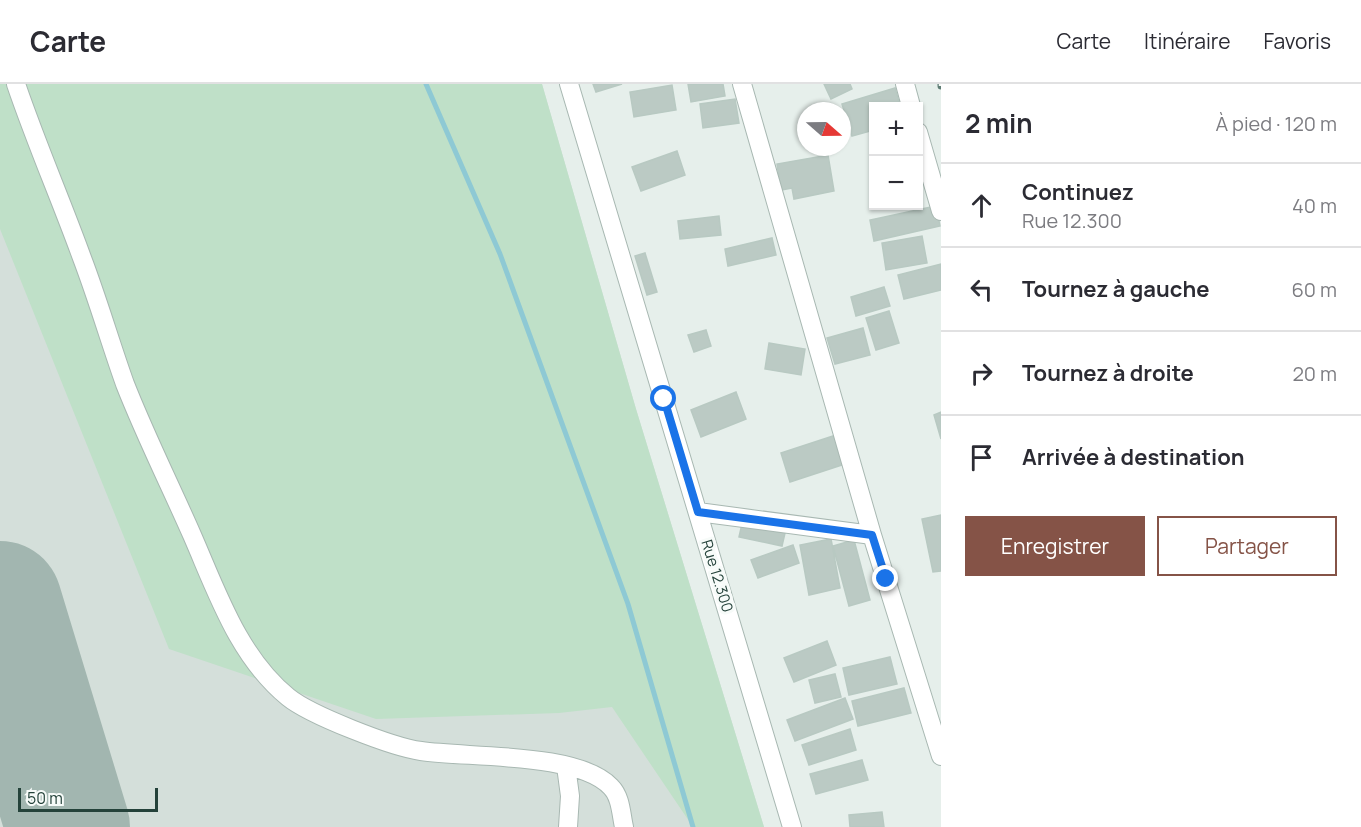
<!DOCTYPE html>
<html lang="fr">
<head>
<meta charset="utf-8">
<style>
	:root { --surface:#fff; --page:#f2f2f3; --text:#2b2b33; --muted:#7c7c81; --line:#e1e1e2; --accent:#855347 }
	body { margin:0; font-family:Manrope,sans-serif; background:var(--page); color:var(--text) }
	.controls { position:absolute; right:18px; top:18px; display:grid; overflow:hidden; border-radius:0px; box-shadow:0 2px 4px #0004 }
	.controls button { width:54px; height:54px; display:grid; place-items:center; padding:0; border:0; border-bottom:2px solid var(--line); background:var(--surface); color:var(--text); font:30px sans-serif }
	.compass { position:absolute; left:797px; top:18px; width:54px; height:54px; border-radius:50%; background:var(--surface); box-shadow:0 2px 4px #0004; rotate:110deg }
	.scale { position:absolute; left:18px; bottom:15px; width:140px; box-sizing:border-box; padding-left:6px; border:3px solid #24423a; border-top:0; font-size:16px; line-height:21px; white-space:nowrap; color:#24423a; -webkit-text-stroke:4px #f7fbf9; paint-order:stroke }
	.stop { position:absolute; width:18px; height:18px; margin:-14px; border:4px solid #1a73e8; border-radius:50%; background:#fff }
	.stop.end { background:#1a73e8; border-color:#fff; box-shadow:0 2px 6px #0008 }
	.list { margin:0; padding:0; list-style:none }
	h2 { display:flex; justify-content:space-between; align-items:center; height:78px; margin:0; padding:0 24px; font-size:26px }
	h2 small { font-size:20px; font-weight:400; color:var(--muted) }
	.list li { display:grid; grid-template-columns:39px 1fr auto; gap:18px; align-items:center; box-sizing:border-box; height:84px; padding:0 24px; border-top:2px solid var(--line) }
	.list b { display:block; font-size:22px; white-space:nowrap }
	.list p { margin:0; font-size:20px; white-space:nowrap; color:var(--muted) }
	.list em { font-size:20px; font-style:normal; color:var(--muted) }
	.actions { display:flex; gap:12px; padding:18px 24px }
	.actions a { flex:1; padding:14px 0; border:2px solid var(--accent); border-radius:0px; text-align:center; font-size:21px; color:var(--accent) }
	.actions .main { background:var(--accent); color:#fff }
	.icon { flex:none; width:33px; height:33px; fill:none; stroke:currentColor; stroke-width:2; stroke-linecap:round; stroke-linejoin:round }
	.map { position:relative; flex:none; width:941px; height:743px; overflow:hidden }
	header { display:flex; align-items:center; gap:36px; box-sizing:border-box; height:84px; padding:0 30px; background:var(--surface); border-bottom:2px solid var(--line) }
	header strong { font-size:28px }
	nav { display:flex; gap:33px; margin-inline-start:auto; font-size:21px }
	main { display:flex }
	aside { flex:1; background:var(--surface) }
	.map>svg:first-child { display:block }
	.built { fill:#d4dfda }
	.green { fill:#bfe0c8 }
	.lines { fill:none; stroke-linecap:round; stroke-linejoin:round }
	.stream { stroke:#8ec9d4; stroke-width:5 }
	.runway { stroke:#a2b6b0; stroke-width:124 }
	.building { fill:#bbcac4; stroke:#b8c9c2; stroke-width:1.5 }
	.minor-casing { stroke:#a8b8b2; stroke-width:20 }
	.minor { stroke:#fff; stroke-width:18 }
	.rail-casing { stroke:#5f7d75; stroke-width:7 }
	.rail { stroke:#f7fbf9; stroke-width:4.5; stroke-dasharray:14; stroke-linecap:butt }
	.route { stroke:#1a73e8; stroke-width:8 }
	.labels { text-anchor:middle; stroke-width:6; stroke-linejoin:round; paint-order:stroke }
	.street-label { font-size:15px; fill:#24423a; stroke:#f7fbf9 }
</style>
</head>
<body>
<header>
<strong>Carte</strong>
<nav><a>Carte</a><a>Itinéraire</a><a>Favoris</a></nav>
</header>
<main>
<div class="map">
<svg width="941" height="743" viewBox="0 0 941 743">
	<rect width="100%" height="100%" fill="#e6efeb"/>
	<path class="built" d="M0,0H542L636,325L764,743H0Z"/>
	<path class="green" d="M0,0H542L636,325L764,743H693L612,623L559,629L376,635L169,565L0,145Z"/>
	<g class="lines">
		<path class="stream" d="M426,0L500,170L628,520L693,743"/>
		<path class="runway" d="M0,519L68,743"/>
	</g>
	<path class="building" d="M593,0H622L596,8Z
		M688,0H723L725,12L691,18Z
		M824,0H850L852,5L831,15Z
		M672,1L676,26L634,33L630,8Z
		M895,4L900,22H874V46L852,52L842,20Z
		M735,15L739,39L703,44L700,20Z
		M677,67L685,91L641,107L632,83Z
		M828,71L834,107L794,115L792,104L781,106L777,80Z
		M936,122L940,142L874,157L870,136Z
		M719,132L721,151L680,155L678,137Z
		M922,152L927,179L886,186L882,159Z
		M772,154L776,171L728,182L725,165Z
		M645,169L657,208L647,211L635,172Z
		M941,180V206L904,215L898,191Z
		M884,203L890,222L856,232L851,213Z
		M889,227L899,259L876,266L866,234Z
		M863,244L870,271L835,280L827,254Z
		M706,246L711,262L694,268L688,251Z
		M769,259L805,265L801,291L765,285Z
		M736,308L746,335L701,353L691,326Z
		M941,328V355L934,331Z
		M836,351L845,380L790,398L781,369Z
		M941,431V487L933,488L922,435Z
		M742,440L785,449L782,462L739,453Z
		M831,455L840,504L809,511L800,461Z
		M854,456L870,516L849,522L833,462Z
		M793,461L799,479L758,494L751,476Z
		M827,557L836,581L794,598L784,574Z
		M890,573L897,600L849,611L843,584Z
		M835,590L841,613L815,619L809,596Z
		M904,604L911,629L858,642L852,617Z
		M845,614L853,635L795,657L787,636Z
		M850,645L856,666L809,681L802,661Z
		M862,676L868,696L816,710L810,690Z
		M882,728L884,743H850L849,731Z"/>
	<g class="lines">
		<defs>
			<path id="minor" d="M16,0C36,59 61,116 82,174C98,216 110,258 125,300C145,351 170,401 192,451C217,508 238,572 288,613C310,631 392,663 421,667C467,674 579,668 611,703C621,713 621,730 624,743
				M569,0L792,743
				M742,0L872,451L941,672
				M905,0L911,22
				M918,48L941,127
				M698,428L872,451
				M566,682L570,712L568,743"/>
		</defs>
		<use href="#minor" class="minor-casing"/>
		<use href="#minor" class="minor"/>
		<defs>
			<path id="rail" d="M941,0V2"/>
		</defs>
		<use href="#rail" class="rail-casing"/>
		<use href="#rail" class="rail"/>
	</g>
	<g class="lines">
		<path class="route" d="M664,315L698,428L872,451L886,495"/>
	</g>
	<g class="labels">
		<g class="street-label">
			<text transform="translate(717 492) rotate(73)" y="5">Rue 12.300</text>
		</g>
	</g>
</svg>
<div class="controls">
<button>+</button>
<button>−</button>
</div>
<svg class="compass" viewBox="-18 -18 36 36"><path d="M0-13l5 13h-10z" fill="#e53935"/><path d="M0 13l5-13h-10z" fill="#7c7c81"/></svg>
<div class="scale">50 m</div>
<div class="stop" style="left:664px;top:315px"></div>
<div class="stop end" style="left:886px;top:495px"></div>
</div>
<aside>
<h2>2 min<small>À pied · 120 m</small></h2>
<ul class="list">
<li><svg class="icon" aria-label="ahead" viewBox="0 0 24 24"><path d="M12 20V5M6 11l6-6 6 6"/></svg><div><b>Continuez</b><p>Rue 12.300</p></div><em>40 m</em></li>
<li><svg class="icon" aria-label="left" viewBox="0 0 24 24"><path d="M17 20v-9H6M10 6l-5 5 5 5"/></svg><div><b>Tournez à gauche</b></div><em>60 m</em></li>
<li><svg class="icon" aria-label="right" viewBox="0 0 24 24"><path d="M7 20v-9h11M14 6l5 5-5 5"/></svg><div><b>Tournez à droite</b></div><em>20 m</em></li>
<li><svg class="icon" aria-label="arrive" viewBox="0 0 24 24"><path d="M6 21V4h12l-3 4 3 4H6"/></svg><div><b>Arrivée à destination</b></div></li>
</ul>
<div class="actions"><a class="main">Enregistrer</a><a>Partager</a></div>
</aside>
</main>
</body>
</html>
